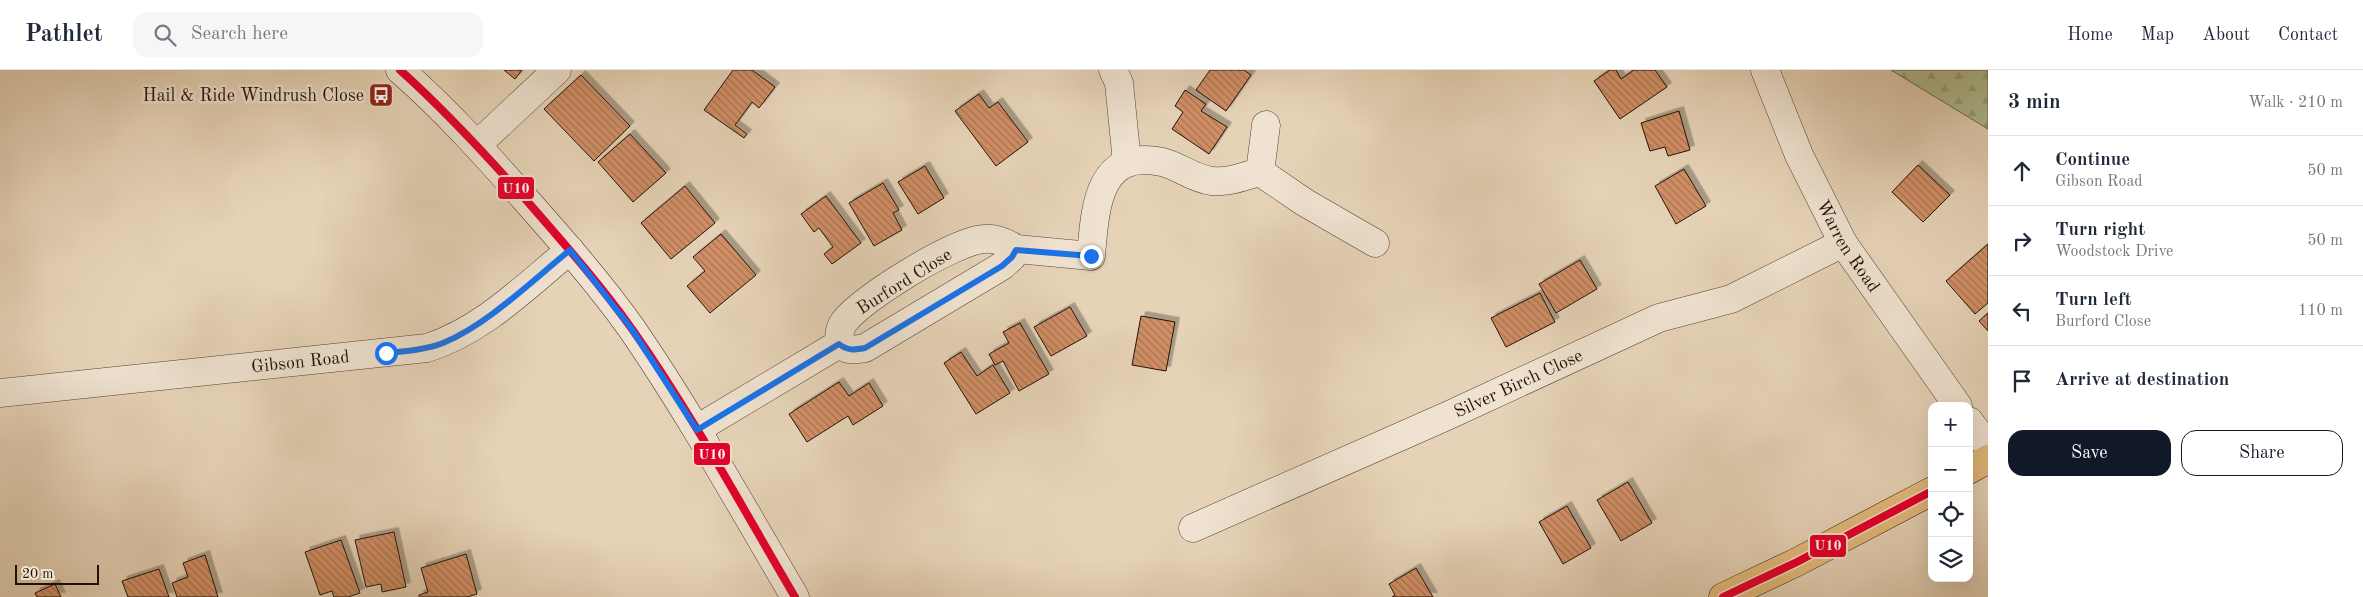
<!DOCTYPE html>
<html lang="en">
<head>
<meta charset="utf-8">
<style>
	:root { --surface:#fff; --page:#f6f6f7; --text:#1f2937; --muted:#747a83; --line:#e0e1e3; --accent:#111827 }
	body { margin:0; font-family:"Old Standard TT",serif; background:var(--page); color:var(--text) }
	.controls { position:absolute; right:15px; bottom:15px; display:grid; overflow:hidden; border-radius:10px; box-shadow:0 5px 20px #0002 }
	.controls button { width:45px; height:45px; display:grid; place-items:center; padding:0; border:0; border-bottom:1px solid var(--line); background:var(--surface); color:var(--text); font:25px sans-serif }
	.scale { position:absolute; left:15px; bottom:12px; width:84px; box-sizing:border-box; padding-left:5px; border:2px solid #211207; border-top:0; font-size:14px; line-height:18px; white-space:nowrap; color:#211207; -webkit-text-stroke:4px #efe2d0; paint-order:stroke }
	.stop { position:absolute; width:15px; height:15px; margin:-11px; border:4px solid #1a73e8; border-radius:50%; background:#fff }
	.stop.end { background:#1a73e8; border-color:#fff; box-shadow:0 1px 5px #0008 }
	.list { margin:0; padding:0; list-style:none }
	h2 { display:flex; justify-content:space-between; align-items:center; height:65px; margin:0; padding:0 20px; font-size:21px }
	h2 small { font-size:16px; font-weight:400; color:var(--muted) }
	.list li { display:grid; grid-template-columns:32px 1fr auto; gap:15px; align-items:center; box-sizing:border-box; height:70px; padding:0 20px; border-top:1px solid var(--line) }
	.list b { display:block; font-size:19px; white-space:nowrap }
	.list p { margin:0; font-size:16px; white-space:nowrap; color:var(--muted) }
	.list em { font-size:16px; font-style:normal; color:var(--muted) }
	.actions { display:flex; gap:10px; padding:15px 20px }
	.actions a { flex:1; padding:11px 0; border:1px solid var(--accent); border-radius:15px; text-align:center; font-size:18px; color:var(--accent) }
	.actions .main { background:var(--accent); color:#fff }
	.icon { flex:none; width:28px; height:28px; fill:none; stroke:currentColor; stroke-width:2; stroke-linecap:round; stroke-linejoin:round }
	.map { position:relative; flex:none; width:1988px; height:527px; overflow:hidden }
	header { display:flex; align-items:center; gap:30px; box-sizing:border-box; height:70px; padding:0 25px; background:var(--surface); border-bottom:1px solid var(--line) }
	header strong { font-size:24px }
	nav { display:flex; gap:28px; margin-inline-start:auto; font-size:18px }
	.search { width:350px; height:45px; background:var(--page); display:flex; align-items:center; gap:12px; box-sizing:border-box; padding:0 18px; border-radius:15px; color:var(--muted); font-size:19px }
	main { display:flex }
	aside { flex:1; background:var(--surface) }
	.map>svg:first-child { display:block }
	.forest { fill:url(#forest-firs); stroke:#68684d }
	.building { fill:url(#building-back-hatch); stroke:#211207; filter:url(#shadow) }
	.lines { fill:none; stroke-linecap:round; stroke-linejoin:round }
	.minor-casing { stroke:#524233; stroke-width:29 }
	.major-casing { stroke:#211207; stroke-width:29 }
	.minor { stroke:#efe2d0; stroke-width:28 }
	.major { stroke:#e3ba7c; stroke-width:28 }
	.bus-1-casing { stroke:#efe2d0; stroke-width:11 }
	.bus-1 { stroke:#e4002b; stroke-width:8 }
	.route { stroke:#1a73e8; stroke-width:6 }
	.labels { text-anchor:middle; stroke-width:5; stroke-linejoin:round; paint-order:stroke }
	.poi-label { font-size:18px; fill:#211207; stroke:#efe2d0; text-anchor:end }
	.street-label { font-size:18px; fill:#211207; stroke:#efe2d0 }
	.line-badge { stroke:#efe2d0; stroke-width:2 }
	.badge-label { font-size:14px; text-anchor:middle; font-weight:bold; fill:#fff }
</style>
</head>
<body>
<header>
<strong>Pathlet</strong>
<div class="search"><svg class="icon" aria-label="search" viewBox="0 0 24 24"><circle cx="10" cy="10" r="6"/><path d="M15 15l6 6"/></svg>Search here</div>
<nav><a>Home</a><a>Map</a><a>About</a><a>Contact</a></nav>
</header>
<main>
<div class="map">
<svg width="1988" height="527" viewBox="0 0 1988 527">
	<defs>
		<pattern id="forest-firs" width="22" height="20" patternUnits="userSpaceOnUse" patternTransform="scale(1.25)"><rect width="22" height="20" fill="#b0be93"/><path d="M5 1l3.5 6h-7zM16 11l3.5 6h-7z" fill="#97a27d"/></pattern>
		<pattern id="building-back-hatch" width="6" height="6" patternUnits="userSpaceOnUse" patternTransform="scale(1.25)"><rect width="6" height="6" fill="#d18f66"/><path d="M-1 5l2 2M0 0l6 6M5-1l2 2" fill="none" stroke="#a97352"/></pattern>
		<filter id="shadow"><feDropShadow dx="4.5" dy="-4.5" stdDeviation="0" flood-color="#0004"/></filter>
	</defs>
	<rect width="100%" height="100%" fill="#e6d3b7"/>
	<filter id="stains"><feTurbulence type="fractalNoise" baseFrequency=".004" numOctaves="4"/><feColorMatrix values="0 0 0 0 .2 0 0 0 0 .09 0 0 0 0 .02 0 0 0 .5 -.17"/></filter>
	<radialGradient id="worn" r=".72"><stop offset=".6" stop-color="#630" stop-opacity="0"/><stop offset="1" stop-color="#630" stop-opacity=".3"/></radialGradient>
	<path class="forest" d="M1891,0H1988V59Z"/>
	<path class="building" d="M504,0H522L515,9Z
		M733,0H752L775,17L759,38L752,32L735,55L747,64L744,68L704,40Z
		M1210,0H1244L1251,5L1226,41L1196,20Z
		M1610,0H1616L1621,9L1634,0H1655L1667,17L1620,49L1594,11Z
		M581,5L630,56L594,91L544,39Z
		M1185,20L1206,34L1201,41L1227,57L1209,84L1172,59L1183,42L1175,36Z
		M979,24L989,38L998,32L1028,72L996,96L955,41Z
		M1679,41L1690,80L1668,86L1665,77L1650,81L1641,53Z
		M630,64L666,103L633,132L598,92Z
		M1918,95L1950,125L1923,152L1892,122Z
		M925,96L944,128L918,144L898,112Z
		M1684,99L1706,136L1676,154L1655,116Z
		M883,113L899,140L893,143L902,160L874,176L849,133Z
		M685,116L715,153L671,189L641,153Z
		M826,126L861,173L832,194L824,184L833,177L819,158L814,162L801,144Z
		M721,164L756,205L710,243L687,216L705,201L693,187Z
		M1988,174V233L1975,244L1946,211Z
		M1580,190L1597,219L1556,243L1539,214Z
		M1540,223L1555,252L1506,277L1491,248Z
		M1070,237L1087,266L1051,286L1034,257Z
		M1988,243V261L1979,251Z
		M1141,246L1175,252L1166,301L1132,295Z
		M1020,253L1049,304L1019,321L1003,291L995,295L989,284L1009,273L1003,262Z
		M961,282L977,306L993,295L1010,323L976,344L944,293Z
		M839,312L849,326L869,313L883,336L853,355L848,346L807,372L789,344Z
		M1628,412L1652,453L1621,471L1597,430Z
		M1567,436L1591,478L1563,494L1539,452Z
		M394,462L406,517L382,522L381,514L366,517L355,470Z
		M341,470L360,523L348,527H334L332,521L320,525L305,482Z
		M466,484L477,524L467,527H419V525L428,522L421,498Z
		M205,485L218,527H177L172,513L188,507L183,493Z
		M1416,498L1433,527H1392L1395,525L1389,514Z
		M159,499L169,527H128L122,511Z
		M55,514L61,527H37L35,523Z"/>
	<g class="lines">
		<defs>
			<g id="minor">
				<path d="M400,0C445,39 486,85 526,130C563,172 600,214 632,259C691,345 742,437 795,527"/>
				<path d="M1113,0L1119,13L1127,92"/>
				<path id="s1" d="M1765,0L1799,85L1843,173L1958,336"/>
				<path d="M1266,55L1260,102L1304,132L1375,173"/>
				<path d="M477,75L557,0"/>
				<path d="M1016,179L1091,186C1095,140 1097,78 1162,92C1179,96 1194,109 1212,111C1229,113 1244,106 1260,102"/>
				<path id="s2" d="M0,323L427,278C482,261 526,216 570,180"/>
				<path d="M1969,351L1988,376"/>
				<path d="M697,359L839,274C848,281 854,280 865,278L1002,196L1012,187L1016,179C1007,173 995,168 984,169C954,171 862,228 844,252C839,259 839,266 839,274"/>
				<path id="s3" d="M1193,458L1447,346L1659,248L1731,229L1843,173"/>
			</g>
			<path id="major" d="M1969,400L1988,389
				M1723,527L1797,492L1932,421"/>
		</defs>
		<use href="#minor" class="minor-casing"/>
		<use href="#major" class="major-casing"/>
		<use href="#minor" class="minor"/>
		<use href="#major" class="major"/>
		<defs>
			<path id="bus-1" d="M400,0C448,43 491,90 534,139C568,178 602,217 632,259C692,344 742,437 795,527
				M1723,527L1797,492L1932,421"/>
		</defs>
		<use href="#bus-1" class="bus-1-casing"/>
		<use href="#bus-1" class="bus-1"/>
	</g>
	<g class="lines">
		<path class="route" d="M386,283C405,281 425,280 443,273C487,255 533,210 570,180L631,258L697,360L839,274C848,281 854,280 865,278L1002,196L1012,187L1016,180L1091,186"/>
	</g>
	<defs>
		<symbol id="bus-square" viewBox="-11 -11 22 22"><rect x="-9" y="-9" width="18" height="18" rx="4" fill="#8f2418" stroke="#efe2d0"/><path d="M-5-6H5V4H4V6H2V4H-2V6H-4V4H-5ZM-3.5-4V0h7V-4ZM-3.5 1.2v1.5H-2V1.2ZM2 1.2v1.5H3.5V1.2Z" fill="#fff"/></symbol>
	</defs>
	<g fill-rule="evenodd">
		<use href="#bus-square" x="367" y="11" width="28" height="28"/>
	</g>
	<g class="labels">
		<g class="poi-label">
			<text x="364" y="31">Hail &amp; Ride Windrush Close</text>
		</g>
		<g class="street-label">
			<text dy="6" stroke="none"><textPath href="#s1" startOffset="195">Warren Road</textPath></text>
			<text transform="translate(904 211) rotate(-32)" y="6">Burford Close</text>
			<text dy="6" stroke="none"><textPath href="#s2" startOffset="302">Gibson Road</textPath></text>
			<text dy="6" stroke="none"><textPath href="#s3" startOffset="356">Silver Birch Close</textPath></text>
		</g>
	</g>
	<g class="line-badge">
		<rect x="497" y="106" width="38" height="24" rx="5" fill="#e4002b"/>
		<rect x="693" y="372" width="38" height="24" rx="5" fill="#e4002b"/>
		<rect x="1809" y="464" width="38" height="24" rx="5" fill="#e4002b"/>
	</g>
	<g class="badge-label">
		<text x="516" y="123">U10</text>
		<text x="712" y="389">U10</text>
		<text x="1828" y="480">U10</text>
	</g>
	<rect width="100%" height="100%" filter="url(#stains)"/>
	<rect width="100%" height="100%" fill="url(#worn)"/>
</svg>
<div class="controls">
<button>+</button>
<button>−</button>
<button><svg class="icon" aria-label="locate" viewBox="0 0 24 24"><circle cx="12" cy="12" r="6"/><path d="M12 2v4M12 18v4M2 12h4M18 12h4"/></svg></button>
<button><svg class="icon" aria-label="layers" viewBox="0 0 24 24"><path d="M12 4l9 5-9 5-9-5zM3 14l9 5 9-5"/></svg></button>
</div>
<div class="scale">20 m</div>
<div class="stop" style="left:386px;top:283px"></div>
<div class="stop end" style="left:1091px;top:186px"></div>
</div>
<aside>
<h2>3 min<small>Walk · 210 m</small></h2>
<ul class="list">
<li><svg class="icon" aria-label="ahead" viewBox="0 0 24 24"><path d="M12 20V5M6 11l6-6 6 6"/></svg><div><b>Continue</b><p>Gibson Road</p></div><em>50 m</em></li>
<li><svg class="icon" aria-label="right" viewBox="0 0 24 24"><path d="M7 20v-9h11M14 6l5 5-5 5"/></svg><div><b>Turn right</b><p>Woodstock Drive</p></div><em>50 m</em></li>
<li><svg class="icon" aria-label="left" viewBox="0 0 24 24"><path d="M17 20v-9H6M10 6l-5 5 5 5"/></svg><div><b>Turn left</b><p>Burford Close</p></div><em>110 m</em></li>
<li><svg class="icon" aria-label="arrive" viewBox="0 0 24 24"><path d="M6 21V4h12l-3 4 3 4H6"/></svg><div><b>Arrive at destination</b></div></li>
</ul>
<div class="actions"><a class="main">Save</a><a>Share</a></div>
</aside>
</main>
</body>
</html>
